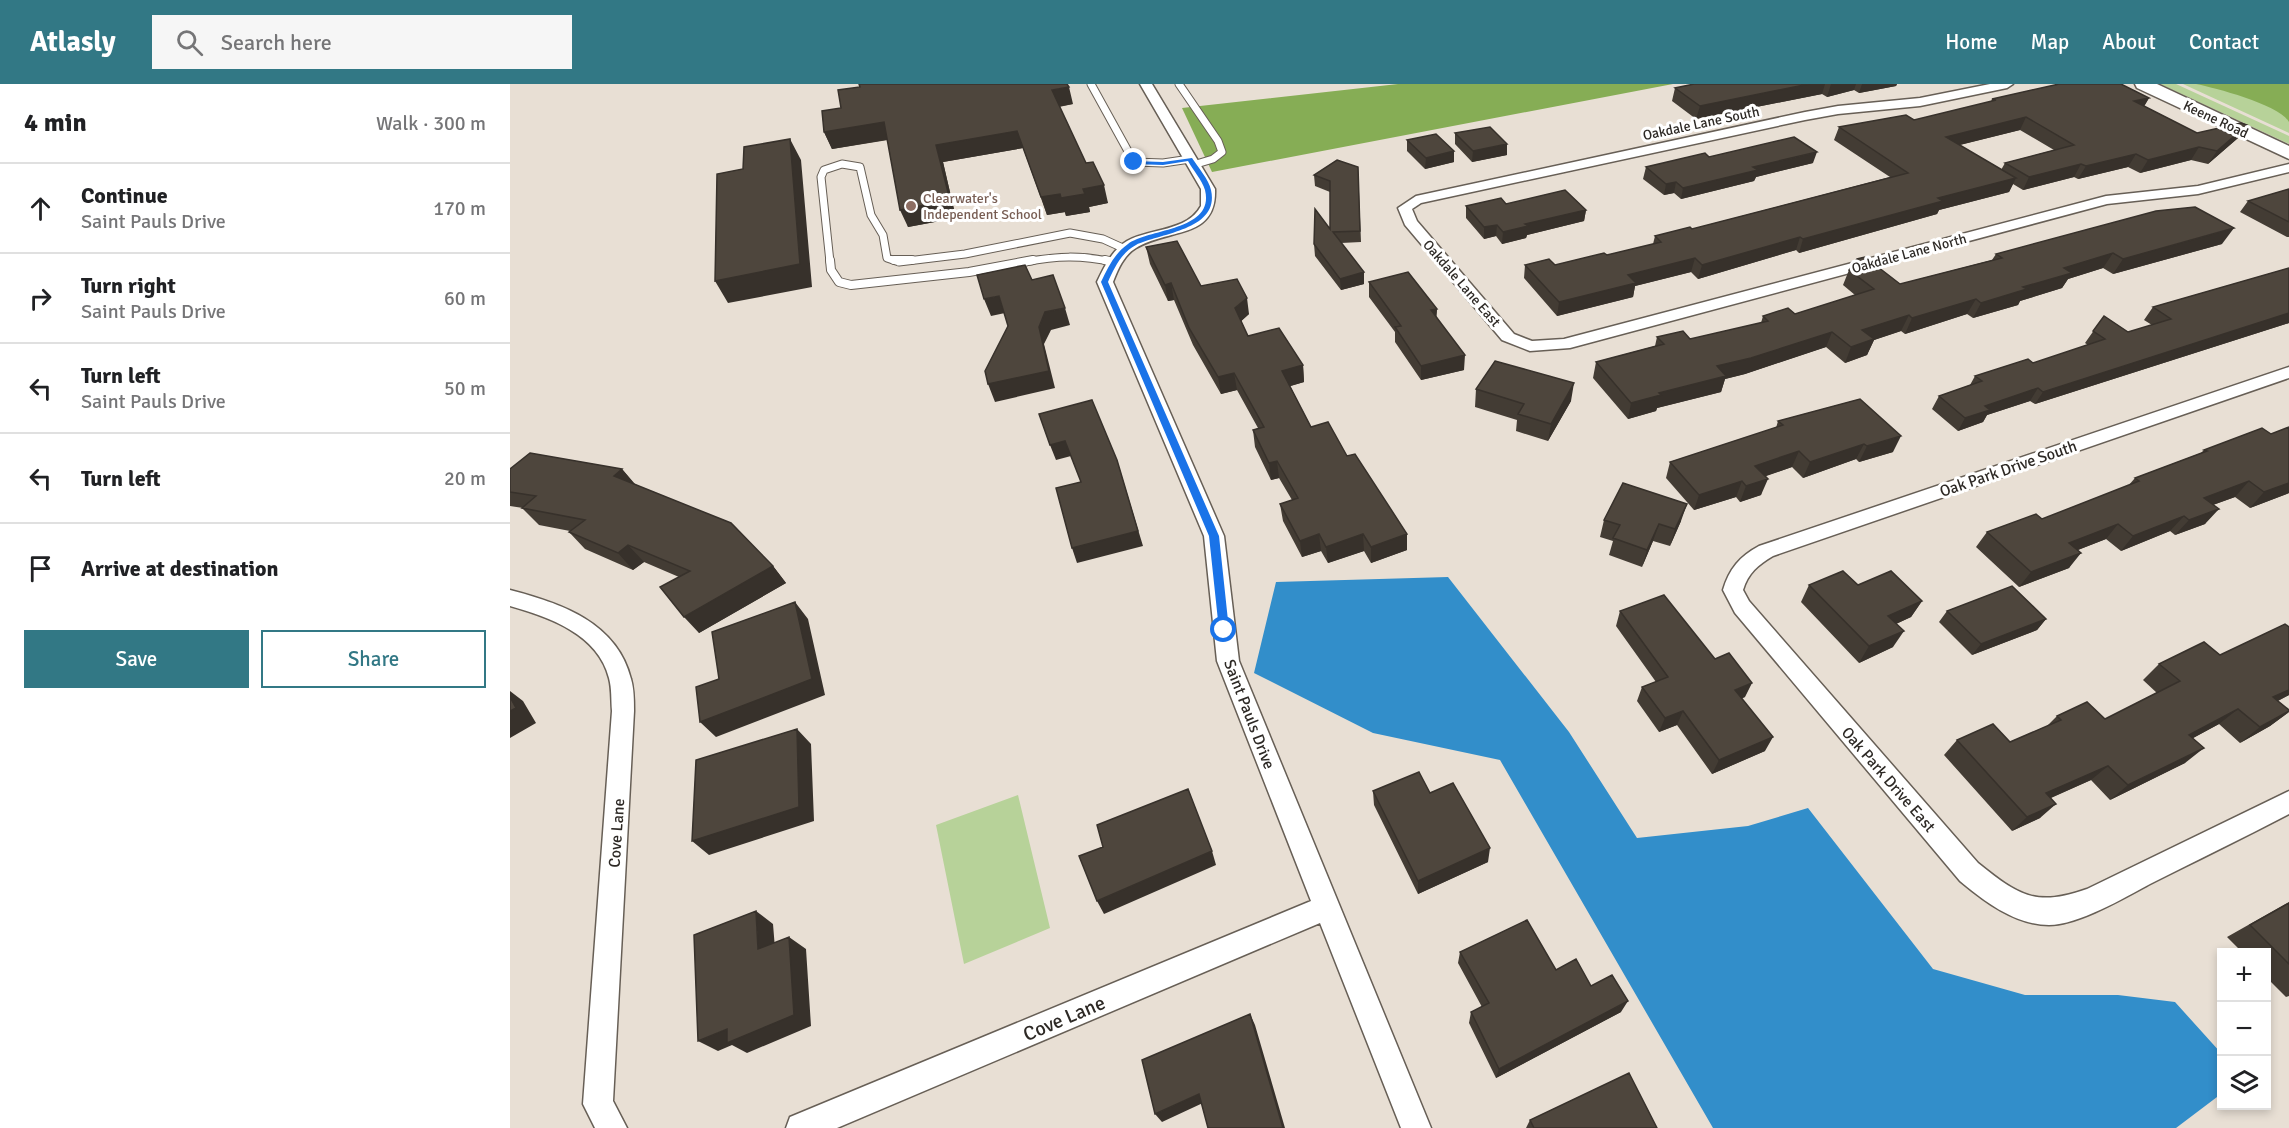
<!DOCTYPE html>
<html lang="en">
<head>
<meta charset="utf-8">
<style>
	:root { --surface:#fff; --page:#f6f6f6; --text:#202124; --muted:#757577; --line:#e0e0e0; --accent:#327885 }
	body { margin:0; font-family:Signika,sans-serif; background:var(--page); color:var(--text) }
	.controls { position:absolute; right:18px; bottom:18px; display:grid; overflow:hidden; border-radius:0px; box-shadow:0 3px 9px #0003 }
	.controls button { width:54px; height:54px; display:grid; place-items:center; padding:0; border:0; border-bottom:2px solid var(--line); background:var(--surface); color:var(--text); font:30px sans-serif }
	.stop { position:absolute; width:18px; height:18px; margin:-14px; border:4px solid #1a73e8; border-radius:50%; background:#fff }
	.stop.end { background:#1a73e8; border-color:#fff; box-shadow:0 2px 6px #0008 }
	.list { margin:0; padding:0; list-style:none }
	h2 { display:flex; justify-content:space-between; align-items:center; height:78px; margin:0; padding:0 24px; font-size:26px }
	h2 small { font-size:20px; font-weight:400; color:var(--muted) }
	.list li { display:grid; grid-template-columns:39px 1fr auto; gap:18px; align-items:center; box-sizing:border-box; height:90px; padding:0 24px; border-top:2px solid var(--line) }
	.list b { display:block; font-size:22px; white-space:nowrap }
	.list p { margin:0; font-size:20px; white-space:nowrap; color:var(--muted) }
	.list em { font-size:20px; font-style:normal; color:var(--muted) }
	.actions { display:flex; gap:12px; padding:18px 24px }
	.actions a { flex:1; padding:14px 0; border:2px solid var(--accent); border-radius:0px; text-align:center; font-size:21px; color:var(--accent) }
	.actions .main { background:var(--accent); color:#fff }
	.icon { flex:none; width:33px; height:33px; fill:none; stroke:currentColor; stroke-width:2; stroke-linecap:round; stroke-linejoin:round }
	.map { position:relative; flex:none; width:1779px; height:1044px; overflow:hidden }
	header { display:flex; align-items:center; gap:36px; box-sizing:border-box; height:84px; padding:0 30px; background:var(--accent); color:#fff }
	header strong { font-size:28px }
	nav { display:flex; gap:33px; margin-inline-start:auto; font-size:21px }
	.search { width:420px; height:54px; background:var(--page); display:flex; align-items:center; gap:15px; box-sizing:border-box; padding:0 21px; border-radius:0px; color:var(--muted); font-size:22px }
	main { display:flex }
	aside { flex:1; background:var(--surface) }
	.map>svg:first-child { display:block }
	.green { fill:#b7d299 }
	.forest { fill:#86ad55 }
	.water { fill:#328eca }
	.lines { fill:none; stroke-linecap:round; stroke-linejoin:round }
	.service-far1-casing { stroke:#675f56; stroke-width:9 }
	.service-casing { stroke:#675f56; stroke-width:10 }
	.minor-casing { stroke:#675f56; stroke-width:3 }
	.secondary-casing { stroke:#675f56; stroke-width:3 }
	.service-far1 { stroke:#fff; stroke-width:7 }
	.service { stroke:#fff; stroke-width:8 }
	.minor { fill:#fff; fill-rule:evenodd }
	.secondary { fill:#fff; fill-rule:evenodd }
	.wall { fill:#433c34; fill-rule:evenodd }
	.shaded-wall { fill:#37312b }
	.building { fill:#4e463d; stroke:#37312b; stroke-width:1.5 }
	.route { fill:#1a73e8 }
	.education-dot { fill:#8d6e63; stroke:#fff; stroke-width:2 }
	.labels { text-anchor:middle; stroke-width:6; stroke-linejoin:round; paint-order:stroke }
	.far-street-label { font-size:14px; fill:#2d2925; stroke:#fff }
	.far-education-label { font-size:14px; fill:#785e54; stroke:#fff; text-anchor:start }
	.street-label { font-size:16px; fill:#2d2925; stroke:#fff }
	.near-street-label { font-size:20px; fill:#2d2925; stroke:#fff }
</style>
</head>
<body>
<header>
<strong>Atlasly</strong>
<div class="search"><svg class="icon" aria-label="search" viewBox="0 0 24 24"><circle cx="10" cy="10" r="6"/><path d="M15 15l6 6"/></svg>Search here</div>
<nav><a>Home</a><a>Map</a><a>About</a><a>Contact</a></nav>
</header>
<main>
<aside>
<h2>4 min<small>Walk · 300 m</small></h2>
<ul class="list">
<li><svg class="icon" aria-label="ahead" viewBox="0 0 24 24"><path d="M12 20V5M6 11l6-6 6 6"/></svg><div><b>Continue</b><p>Saint Pauls Drive</p></div><em>170 m</em></li>
<li><svg class="icon" aria-label="right" viewBox="0 0 24 24"><path d="M7 20v-9h11M14 6l5 5-5 5"/></svg><div><b>Turn right</b><p>Saint Pauls Drive</p></div><em>60 m</em></li>
<li><svg class="icon" aria-label="left" viewBox="0 0 24 24"><path d="M17 20v-9H6M10 6l-5 5 5 5"/></svg><div><b>Turn left</b><p>Saint Pauls Drive</p></div><em>50 m</em></li>
<li><svg class="icon" aria-label="left" viewBox="0 0 24 24"><path d="M17 20v-9H6M10 6l-5 5 5 5"/></svg><div><b>Turn left</b></div><em>20 m</em></li>
<li><svg class="icon" aria-label="arrive" viewBox="0 0 24 24"><path d="M6 21V4h12l-3 4 3 4H6"/></svg><div><b>Arrive at destination</b></div></li>
</ul>
<div class="actions"><a class="main">Save</a><a>Share</a></div>
</aside>
<div class="map">
<svg width="1779" height="1044" viewBox="0 0 1779 1044">
	<rect width="100%" height="100%" fill="#e8dfd4"/>
	<path class="green" d="M1650,0H1666L1779,52V60Z
		M1673,0H1779V49Z
		M508,711L540,844L454,880L426,741Z"/>
	<path class="forest" d="M888,0H1163L702,88L672,24Z
		M1686,0H1779V38C1770,21 1706,4 1686,0Z"/>
	<path class="water" d="M938,493L1059,648L1127,754L1238,742L1298,724L1423,885L1515,911H1608L1665,918L1711,969V1010L1666,1044H1203L990,676L863,649L744,589L766,498Z"/>
	<g class="lines">
		<defs>
			<path id="service-far1" d="M581,0L624,78L653,79L680,75
				M669,0L708,57L712,68L703,75L683,81
				M320,178L311,93L314,86L332,80L350,83L361,131L373,151L377,174L389,178
				M389,178L455,170L560,149L593,155L615,165
				M515,178C547,172 570,171 603,178"/>
			<path id="service" d="M320,176L321,186L329,198L341,201L459,188L523,176
				M384,176H402
				M595,176L603,178"/>
			<path id="minor" d="M630,0H642L705,105C707,156 658,144 626,164C614,171 608,185 603,198L714,452L729,577L921,1044H891L810,839L327,1044H276L280,1033L801,817L707,577L694,452L587,198C594,183 602,166 617,157C640,144 677,148 691,122V105Z
				M1480,0H1503L1497,4L1410,22L1328,30L1295,36L911,119L902,125L907,137L1004,250L1022,257L1054,255L1596,112L1688,102L1779,80V88L1688,110L1597,120L1060,264L1020,267L992,256L895,141L888,124L906,112L1295,28L1328,22L1410,14Z
				M1779,283V294L1263,472C1248,481 1238,489 1233,506L1239,517L1468,779C1509,812 1526,823 1577,805L1779,707V730C1733,754 1686,777 1640,800C1614,814 1568,841 1539,841C1505,841 1474,817 1450,797L1225,529L1213,506C1219,485 1230,472 1249,462Z
				M0,506C50,519 107,538 121,595C124,605 124,616 124,627L103,1017L117,1044H85L73,1020L102,627C101,616 102,605 99,594C88,550 39,533 0,522Z"/>
			<path id="secondary" d="M1625,0H1647L1779,62V75L1627,4Z"/>
		</defs>
		<use href="#service-far1" class="service-far1-casing"/>
		<use href="#service" class="service-casing"/>
		<use href="#minor" class="minor-casing"/>
		<use href="#secondary" class="secondary-casing"/>
		<use href="#service-far1" class="service-far1"/>
		<use href="#service" class="service"/>
		<use href="#minor" class="minor"/>
		<use href="#secondary" class="secondary"/>
	</g>
	<path class="wall" d="M1184,0H1387L1386,2L1349,9L1344,6L1317,13L1312,10L1186,35L1162,17L1165,4Z
		M1639,14L1634,22L1687,49L1728,54L1698,80L1681,76L1630,89L1618,83L1568,95L1564,93L1513,106L1503,100L1499,108L1429,126L1427,130L1289,169L1286,166L1188,195L1181,188L1125,202L1123,213L1047,232L1014,194L1015,181H1045L1097,171L1143,160L1145,152L1182,145L1380,93L1324,56L1329,43L1404,36L1481,18L1482,15ZM1510,46L1544,66L1495,79L1491,86L1449,61Z
		M563,20L549,23L576,79L598,119L579,123L580,128L556,132L555,128L537,131L513,64L433,78L446,134L398,143L378,56L322,65L314,48L331,24Z
		M945,49L997,71L962,78L945,60Z
		M897,56L944,78L915,85L897,67Z
		M1199,73L1303,79L1246,93L1244,97L1171,115L1164,109L1154,111L1133,95L1136,83Z
		M848,83L851,158L831,159L854,188V200L831,206L805,172L804,160L820,145V108L805,102L804,91Z
		M1779,105V153H1777L1730,128L1738,117Z
		M996,120L1076,126L1074,137L1017,151L1016,154L992,160L986,152L974,155L956,134V122Z
		M1712,160L1603,190L1593,184L1558,195L1552,204L1510,217L1508,221L1463,234L1457,230L1395,250L1391,247L1364,256L1357,271L1335,279L1316,263L1235,290L1215,295L1211,308L1147,324L1146,327L1118,335L1083,294L1086,278L1145,262L1147,253L1180,255L1251,239L1253,232L1285,230L1345,211L1333,201L1339,186L1390,200L1482,176L1486,170Z
		M636,163L691,202L739,230L731,237L738,252L793,281L794,298L780,302L801,343L837,372L897,466L861,479L854,467L818,479L811,467L792,473L773,437L770,420L782,416L769,394L761,396L745,363L743,346L748,344L727,306L711,310L683,261L664,216L658,217L640,180Z
		M1779,184V239L1525,320L1520,317L1477,331L1473,338L1448,347L1422,325L1429,312L1460,301L1465,292L1523,279L1578,261L1575,259L1594,232L1618,248L1642,241L1634,236L1643,223Z
		M859,198L927,225L926,233L954,286L911,296L885,258V248L859,213Z
		M966,305L1061,317L1038,357L1006,347L1007,336L965,323Z
		M1350,315L1383,368L1349,378L1346,375L1293,394L1282,383L1255,392L1251,411L1230,418L1226,413L1184,426L1156,394L1160,378L1266,344L1268,337Z
		M1779,343V409L1740,424L1725,413L1703,421L1695,440L1665,451L1660,447L1611,467L1596,455L1568,466L1559,484L1509,503L1466,463L1477,448L1532,435L1618,402L1625,394L1691,369L1694,366L1761,350Z
		M0,385H112L125,400L263,482L276,499L189,549L169,493L134,478L123,486L75,465L59,448L60,447L29,441L12,424H13L0,422Z
		M1094,436L1171,437L1160,462L1143,457L1132,483L1099,471L1103,457L1090,453Z
		M1299,501H1348L1412,517L1401,533L1386,540L1383,563L1349,579L1291,518Z
		M1110,527L1235,613L1232,614L1255,667L1202,690L1167,641L1149,648L1127,617L1132,603L1146,598L1106,542Z
		M1437,527L1536,535L1527,546L1462,571L1429,538Z
		M1779,543V611L1768,617L1779,628L1760,642L1730,659L1709,640L1683,654L1675,679L1600,716L1581,696L1541,714L1530,734L1502,747L1434,671L1447,656L1500,658L1537,642L1547,632L1595,635L1647,609L1633,596L1649,580L1710,571Z
		M863,707L920,709L978,778L908,810L864,721Z
		M1779,818V912L1776,913L1756,893V868H1732L1717,853Z
		M950,868L1046,886L1081,902L1111,928L986,994L959,939L961,928L972,923L948,879Z
		M1020,1036L1147,1044H1016Z"/>
	<path class="shaded-wall" d="M1299,0H1315L1312,10L1186,35L1190,22Z
		M1321,0H1346L1344,6L1317,13Z
		M1352,0H1387L1386,2L1349,9Z
		M559,3L563,20L546,23L542,6Z
		M1639,14L1632,26L1624,17Z
		M1516,33L1510,46L1430,66L1436,53Z
		M374,38L381,55L322,65L314,48Z
		M1737,41L1728,54L1698,80L1707,67Z
		M507,47L513,64L433,78L446,134L398,143L390,126L426,61Z
		M280,55L291,76L302,203L218,219L205,197Z
		M997,60V71L962,78L963,67Z
		M1689,63L1681,76L1630,89L1638,76Z
		M944,67V78L915,85L916,74Z
		M1307,68L1303,79L1246,93L1244,97L1171,115L1173,104L1243,83Z
		M1626,70L1618,83L1568,95L1576,82Z
		M1571,80L1564,93L1513,106L1519,93Z
		M1506,94L1499,108L1429,126L1427,130L1289,169L1293,155L1428,114Z
		M1166,98L1164,109L1154,111L1156,100Z
		M594,101L598,119L579,123L580,128L556,132L551,114L573,105Z
		M550,110L555,128L537,131L531,113Z
		M1076,126L1074,137L1017,151L1016,154L992,160L993,148L1015,140Z
		M987,141L986,152L974,155V143Z
		M1724,144L1712,160L1603,190L1613,175Z
		M1290,153L1286,166L1188,195L1192,181Z
		M1603,169L1593,184L1558,195L1552,204L1510,217L1508,221L1463,234L1471,219L1513,203L1554,184Z
		M1185,174L1181,188L1125,202L1123,213L1047,232L1049,218L1118,191Z
		M854,188V200L831,206L830,195Z
		M661,199L664,216L658,217L655,201Z
		M489,212L495,229L481,232L474,215Z
		M737,214L739,230L727,241L725,224Z
		M1466,215L1457,230L1395,250L1402,234Z
		M555,224L560,241L541,246L534,260L545,304L485,318L478,300L529,243L535,228Z
		M927,225L926,239L921,226Z
		M1779,229V239L1525,320L1533,308Z
		M1399,231L1391,247L1364,256L1357,271L1335,279L1341,263L1352,246Z
		M1322,248L1316,263L1235,290L1215,295L1211,308L1147,324L1146,327L1118,335L1121,319L1149,309L1207,282Z
		M955,271L954,286L911,296V282Z
		M793,281L794,298L774,304L772,287Z
		M724,289L727,306L711,310L708,293Z
		M1064,299L1061,317L1038,357L1041,340Z
		M1528,304L1520,317L1477,331L1473,338L1448,347L1455,334L1475,322Z
		M1391,352L1383,368L1349,378L1357,362Z
		M555,357L561,372L546,376L540,361Z
		M1354,360L1346,375L1293,394L1300,378Z
		M1289,367L1282,383L1239,398L1245,382Z
		M607,376L633,462L567,479L562,464Z
		M767,377L769,394L761,396L759,379Z
		M112,385L126,402L104,392Z
		M1258,395L1251,411L1230,418L1236,402Z
		M1232,397L1226,413L1184,426L1189,411Z
		M1739,397L1725,413L1680,429L1694,414Z
		M1779,399V409L1740,424L1754,408Z
		M1177,420L1171,437L1160,462L1165,445Z
		M1709,425L1695,440L1665,451L1679,436Z
		M1674,432L1660,447L1611,467L1623,452Z
		M1149,440L1143,457L1132,483L1137,466Z
		M1608,440L1596,455L1547,474L1559,459Z
		M809,450L811,467L792,473L790,457Z
		M853,450L854,467L818,479L816,463Z
		M897,450V466L861,479V463Z
		M118,461L134,478L123,486L108,469Z
		M1571,469L1559,484L1509,503L1521,488Z
		M263,482L276,499L189,549L174,533Z
		M1412,517L1401,533L1368,548L1378,532Z
		M285,518L298,535L315,611L206,653L190,638Z
		M1536,535L1527,546L1462,571L1471,560Z
		M1394,547L1383,563L1349,579L1359,562Z
		M1242,599L1235,613L1218,620L1225,606Z
		M1779,606V611L1743,629L1763,613Z
		M0,607L13,617L26,639L0,654Z
		M1728,625L1709,640L1661,666L1679,651Z
		M1173,627L1167,641L1149,648L1155,634Z
		M1779,628L1760,642L1730,659L1750,643Z
		M287,645L301,660L304,737L199,771L182,757Z
		M1263,653L1255,667L1202,690L1209,676Z
		M1694,664L1675,679L1600,716L1618,701Z
		M1598,682L1581,696L1520,723L1536,709Z
		M1546,720L1530,734L1502,747L1517,733Z
		M980,764L978,778L908,810V797Z
		M702,767L706,781L594,830L587,817Z
		M246,827L263,840L266,877L248,865Z
		M279,853L296,865L301,942L237,969L222,961L208,967L188,957L217,945Z
		M1118,917L1111,928L986,994L989,985Z
		M740,930L745,941L775,1044H773Z
		M689,1010L695,1018L652,1038L645,1030Z"/>
	<path class="building" d="M349,0H557L559,3L542,6L576,79L583,78L594,101L573,105L575,110L551,114L550,110L531,113L507,47L426,61L440,116L390,126L374,38L314,48L312,27L331,24L328,6L350,3Z
		M1184,0H1299L1190,22L1165,4Z
		M1549,0H1611L1639,14L1624,17L1687,49L1731,39L1737,41L1707,67L1689,63L1638,76L1626,70L1576,82L1571,80L1519,93L1495,79L1564,61L1516,33L1436,53L1506,94L1428,114L1433,117L1293,155L1290,153L1192,181L1185,174L1118,191L1126,199L1049,218L1015,181L1039,175L1045,181L1094,169L1097,171L1151,158L1145,152L1180,143L1182,145L1398,89L1329,43L1396,31L1404,36L1486,16L1482,15Z
		M980,43L997,60L963,67L945,49Z
		M926,50L944,67L916,74L897,56Z
		M1284,53L1307,68L1243,83L1248,86L1173,104L1166,98L1156,100L1136,83L1195,69L1199,73Z
		M280,55L290,180L205,197L207,90L233,85L234,63Z
		M827,76L848,83L850,147L823,148L854,188L830,195L804,160L805,125L820,145V97L804,91Z
		M1779,105V138L1738,117Z
		M1055,106L1076,126L1015,140L1018,142L993,148L987,141L974,143L956,122L991,114L996,120Z
		M1685,123L1724,144L1613,175L1603,169L1554,184L1562,189L1513,203L1517,205L1471,219L1466,215L1402,234L1399,231L1352,246L1364,255L1341,263L1322,248L1241,274L1207,282L1216,292L1149,309L1151,311L1121,319L1086,278L1154,260L1147,253L1173,247L1180,255L1258,237L1253,232L1278,224L1285,230L1364,205L1339,186L1347,175L1355,173L1390,200L1492,174L1486,170L1646,127Z
		M667,157L691,202L727,195L737,214L725,224L738,252L769,244L793,281L772,287L801,343L818,338L837,372L845,370L897,450L861,463L853,450L816,463L809,450L790,457L770,420L788,414L767,377L759,379L743,346L754,343L724,289L708,293L679,244L661,199L655,201L636,163Z
		M515,181L522,196L543,191L555,224L535,228L529,243L539,287L478,300L475,287L498,242L489,212L474,215L467,191Z
		M1779,184V229L1533,308L1528,304L1475,322L1480,326L1455,334L1429,312L1472,297L1465,292L1518,275L1523,279L1595,255L1583,247L1594,232L1618,248L1661,235L1643,223Z
		M898,188L927,225L921,226L955,271L911,282L885,243L891,242L859,198Z
		M985,277L1064,299L1041,340L1008,330L1014,320L966,305Z
		M1350,315L1391,352L1357,362L1354,360L1300,378L1289,367L1245,382L1258,395L1236,402L1232,397L1189,411L1160,378L1273,341L1268,337Z
		M582,316L607,376L628,447L562,464L546,404L571,398L555,357L540,361L529,330Z
		M1779,343V399L1754,408L1739,397L1694,414L1709,425L1679,436L1674,432L1623,452L1608,440L1559,459L1571,469L1521,488L1477,448L1526,430L1532,435L1629,397L1625,394L1697,367L1694,366L1752,344L1761,350Z
		M20,369L112,385L104,392L221,439L263,482L174,533L150,503L180,487L118,461L108,469L59,448L75,436L12,424L26,412L0,408V385Z
		M1113,399L1177,420L1165,445L1149,440L1137,466L1103,454L1110,441L1094,436Z
		M1333,487L1348,501L1381,487L1412,517L1378,532L1394,547L1359,562L1299,501Z
		M1502,502L1536,535L1471,560L1437,527Z
		M1154,511L1205,575L1219,569L1242,599L1225,606L1263,653L1209,676L1173,627L1155,634L1132,603L1158,593L1110,527Z
		M285,518L302,595L190,638L186,603L209,595L202,548Z
		M1775,540L1779,543V606L1763,613L1779,626V627L1750,643L1728,625L1679,651L1694,664L1618,701L1598,682L1536,709L1546,720L1517,733L1447,656L1483,640L1500,658L1551,636L1547,632L1577,618L1595,635L1670,597L1649,580L1694,558L1710,571Z
		M0,613L6,624L0,627Z
		M287,645L289,723L182,757L186,676Z
		M909,688L920,709L943,699L980,764L908,797L863,707Z
		M678,705L702,767L587,817L569,772L593,763L587,741Z
		M1779,819V880L1740,841Z
		M246,827L248,865L279,853L284,931L217,959V945L188,957L184,851Z
		M1017,836L1046,886L1066,875L1081,902L1102,891L1118,917L989,985L961,928L979,919L950,868Z
		M740,930L773,1044H698L689,1010L645,1030L632,976Z
		M1119,989L1147,1044H1024L1020,1036Z"/>
	<path class="route" d="M682,74C688,83 699,96 701,106C710,146 651,149 626,161C612,168 604,184 598,198L709,452L719,546L714,550L709,546L699,452L591,198C598,183 605,169 618,160C640,144 705,147 695,106C692,96 683,86 678,77L653,81L624,80L622,77L653,78Z"/>
	<circle class="education-dot" cx="401" cy="122" r="6"/>
	<g class="labels">
		<g class="far-street-label">
			<text transform="translate(1706 35) rotate(25)" y="5">Keene Road</text>
			<text transform="translate(1191 39) rotate(-12)" y="5">Oakdale Lane South</text>
			<text transform="translate(1399 169) rotate(-15)" y="5">Oakdale Lane North</text>
			<text transform="translate(952 199) rotate(49)" y="5">Oakdale Lane East</text>
		</g>
		<g class="far-education-label">
			<text x="413" y="119">Clearwater's<tspan x="413" dy="16">Independent School</tspan></text>
		</g>
		<g class="street-label">
			<text transform="translate(1498 384) rotate(-19)" y="6">Oak Park Drive South</text>
			<text transform="translate(740 630) rotate(69)" y="6">Saint Pauls Drive</text>
			<text transform="translate(1379 695) rotate(49)" y="6">Oak Park Drive East</text>
			<text transform="translate(106 749) rotate(-86)" y="6">Cove Lane</text>
		</g>
		<g class="near-street-label">
			<text transform="translate(554 934) rotate(-23)" y="7">Cove Lane</text>
		</g>
	</g>
</svg>
<div class="controls">
<button>+</button>
<button>−</button>
<button><svg class="icon" aria-label="layers" viewBox="0 0 24 24"><path d="M12 4l9 5-9 5-9-5zM3 14l9 5 9-5"/></svg></button>
</div>
<div class="stop" style="left:714px;top:546px"></div>
<div class="stop end" style="left:624px;top:78px"></div>
</div>
</main>
</body>
</html>
